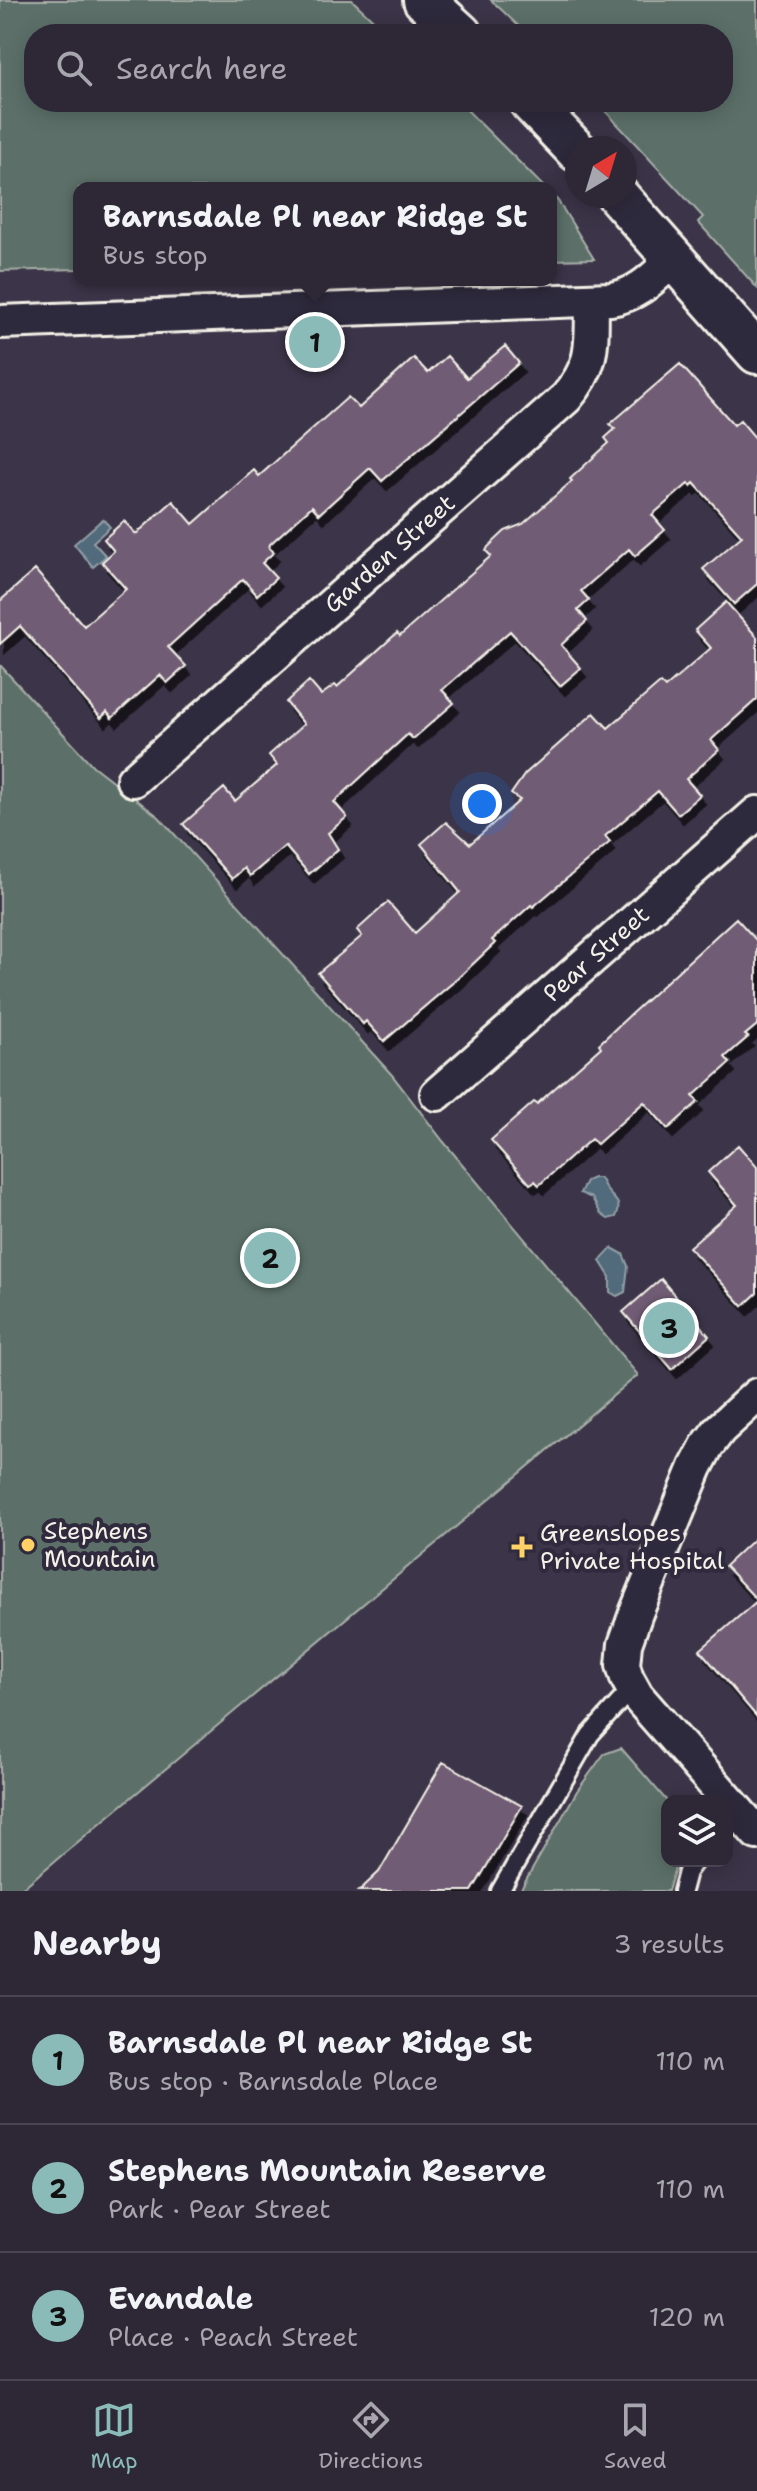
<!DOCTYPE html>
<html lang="en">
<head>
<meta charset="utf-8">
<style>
	:root { --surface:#2d2736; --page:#393342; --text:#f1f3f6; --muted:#a7a5ad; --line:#484451; --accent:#8bbbb9 }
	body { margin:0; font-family:"Shantell Sans",sans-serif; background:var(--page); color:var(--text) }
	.controls { position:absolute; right:24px; bottom:24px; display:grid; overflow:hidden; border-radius:16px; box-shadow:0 4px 20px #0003 }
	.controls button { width:72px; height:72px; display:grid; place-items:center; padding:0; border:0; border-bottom:2px solid var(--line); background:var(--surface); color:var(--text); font:40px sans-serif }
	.compass { position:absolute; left:565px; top:136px; width:72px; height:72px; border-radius:50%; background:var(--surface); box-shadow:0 4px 20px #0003; rotate:38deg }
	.you { position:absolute; left:482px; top:804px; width:28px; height:28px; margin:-20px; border:6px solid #fff; border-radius:50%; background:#1a73e8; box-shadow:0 0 0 12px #1a73e833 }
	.badge { display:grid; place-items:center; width:52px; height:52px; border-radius:50%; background:var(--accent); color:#111; font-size:26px; font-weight:700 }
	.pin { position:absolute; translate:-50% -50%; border:4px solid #fff; box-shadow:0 2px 8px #0006 }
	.popup { position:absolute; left:73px; top:182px; width:484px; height:104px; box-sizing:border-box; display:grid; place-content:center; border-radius:16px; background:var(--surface); filter:drop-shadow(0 2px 6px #0005); font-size:26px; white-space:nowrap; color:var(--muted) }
	.popup b { font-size:30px; color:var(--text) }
	.popup::after { content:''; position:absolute; left:50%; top:100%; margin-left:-16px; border:16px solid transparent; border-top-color:var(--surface) }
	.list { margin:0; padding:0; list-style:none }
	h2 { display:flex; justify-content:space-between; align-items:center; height:104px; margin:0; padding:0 32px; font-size:34px }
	h2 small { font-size:26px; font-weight:400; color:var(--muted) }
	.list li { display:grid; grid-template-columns:52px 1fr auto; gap:24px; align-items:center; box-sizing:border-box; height:128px; padding:0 32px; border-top:2px solid var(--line) }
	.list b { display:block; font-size:30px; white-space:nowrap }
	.list p { margin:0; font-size:26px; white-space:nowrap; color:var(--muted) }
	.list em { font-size:26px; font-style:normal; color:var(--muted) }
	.icon { flex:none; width:44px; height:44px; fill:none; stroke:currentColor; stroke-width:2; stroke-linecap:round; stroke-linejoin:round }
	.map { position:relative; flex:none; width:757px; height:1891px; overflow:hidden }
	.search { position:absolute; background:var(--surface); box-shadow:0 4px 20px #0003; left:24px; right:24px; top:24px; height:88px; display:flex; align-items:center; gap:20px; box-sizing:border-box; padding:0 28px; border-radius:32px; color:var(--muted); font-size:30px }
	.sheet { height:488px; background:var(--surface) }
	nav { display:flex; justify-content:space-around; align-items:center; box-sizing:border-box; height:112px; border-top:2px solid var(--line); background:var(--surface); font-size:22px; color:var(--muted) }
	nav a { display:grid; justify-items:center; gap:4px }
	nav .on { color:var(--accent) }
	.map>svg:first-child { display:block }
	.green { fill:#5b6f69; stroke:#a8b0a8; stroke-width:2 }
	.water { fill:#516a7b; stroke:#92a0a7; stroke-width:2 }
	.building { fill:#715c74; stroke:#f4f1e8; stroke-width:2; filter:url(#shadow) }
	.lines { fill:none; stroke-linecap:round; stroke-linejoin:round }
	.service-casing { stroke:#f4f1e8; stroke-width:22 }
	.minor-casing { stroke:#f4f1e8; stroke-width:38 }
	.tertiary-casing { stroke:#f4f1e8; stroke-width:46 }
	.service { stroke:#2f2a3d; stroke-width:16 }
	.minor { stroke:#2f2a3d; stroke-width:32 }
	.tertiary { stroke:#2f2a3d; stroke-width:40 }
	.poi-dot { fill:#ffd166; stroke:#2f2a3d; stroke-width:3 }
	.labels { text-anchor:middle; stroke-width:8; stroke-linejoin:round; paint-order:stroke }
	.street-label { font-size:24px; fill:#f4f1e8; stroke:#2f2a3d }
	.poi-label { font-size:24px; fill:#f4f1e8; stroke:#2f2a3d; text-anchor:start }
</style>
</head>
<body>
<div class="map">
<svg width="757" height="1891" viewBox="0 0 757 1891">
	<defs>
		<filter id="shadow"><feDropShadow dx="5" dy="9" stdDeviation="0" flood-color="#0009"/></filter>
	</defs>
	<rect width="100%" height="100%" fill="#3c3448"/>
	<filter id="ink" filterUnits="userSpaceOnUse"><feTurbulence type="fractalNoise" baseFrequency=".0125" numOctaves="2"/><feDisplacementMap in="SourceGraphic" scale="16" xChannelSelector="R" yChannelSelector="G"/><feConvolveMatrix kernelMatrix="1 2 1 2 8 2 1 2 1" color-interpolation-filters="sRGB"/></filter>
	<g filter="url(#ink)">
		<path class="green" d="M0,0H352L388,34H34V102H459L545,188H79V269L0,271Z
			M491,0H757V288L698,222L703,217L597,102H723V34H527Z
			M551,194L558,201L594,259L551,260Z
			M0,665L93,766L159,817L392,1075L443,1141L638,1375L19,1891H0Z
			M621,1748L667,1801V1861H677L668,1891H520L577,1791L604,1754Z"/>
		<path class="water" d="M103,519L110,527L93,542L106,556L93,567L74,544Z
			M593,1178H600C602,1181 604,1186 606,1189C614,1201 623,1201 616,1217L608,1219L601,1214L592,1198L580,1193L586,1181Z
			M612,1248L623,1254L628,1266L625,1292L617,1296L610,1292V1277L600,1261Z"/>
		<path class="building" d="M505,346L519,363L382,481L370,468L319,514L312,506L270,544L269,548L274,552L262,563L276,578L257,595L243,579L168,647L186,666L167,683L160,675L112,718L107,712L101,718L20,626L0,644V601L35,570L84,626L126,589L102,562L114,551L104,539L124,521L136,534L173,501L193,524L254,470L259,476L348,397L359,408L414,358L428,373L447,356L467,378Z
			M680,364L734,425L740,420L757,440V584L734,604L703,569L742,536L694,483L691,486L689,483L652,515L665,530L635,556L629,549L581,591L589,600L578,610L587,621L561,645L581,668L560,686L510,631L442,690L454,703L413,739L408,734L334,802L347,817L328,833L338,849L309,874L285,846L250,876L244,868L232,879L183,824L224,788L235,801L277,765L269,755L304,724L286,702L309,681L321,695L335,685L337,687L397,633L400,636L491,556L486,551L488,547L505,531L523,524L572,481L570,479L609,443L605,438L615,429L610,424Z
			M726,602L757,637V699L711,740L719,750L686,779L700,795L678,814L658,791L605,836L610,842L533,907L531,905L492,940L495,943L457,979L384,1041L366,1021L363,1024L318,973L362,936L357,930L388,902L415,933L460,892L421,844L446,822L470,844L520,800L511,794L525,774L594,713L608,728L660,683L665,688L711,648L695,630Z
			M736,918L757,941V1025L745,1035L748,1037L725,1057L730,1063L693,1096L698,1102L668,1129L644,1102L597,1144L591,1139L539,1185L535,1181L530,1184L491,1140L534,1102L537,1104L601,1047L599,1044L631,1014Z
			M738,1145L757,1167V1293L743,1306L689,1247L737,1205L708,1172Z
			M661,1279L709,1336L672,1369L623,1312Z
			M757,1536V1600L725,1566Z
			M757,1601V1717L700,1650Z
			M443,1762L522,1806L472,1891H359L379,1872Z"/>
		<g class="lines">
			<defs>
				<path id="service" d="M500,1891L590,1735L632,1688
					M682,1891L687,1872L695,1861"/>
				<g id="minor">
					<path d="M0,322L611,299C638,295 654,277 674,259"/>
					<path id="s1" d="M133,780L566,398C596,363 591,344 592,300"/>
					<path id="s2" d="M437,1094L757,813"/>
					<path d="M757,1395L720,1429L707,1446L696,1467L636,1613L625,1644L623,1665L627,1678L637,1696L757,1833"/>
				</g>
				<path id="tertiary" d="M424,0L461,34
					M530,102L577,151
					M618,196L757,353"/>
			</defs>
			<use href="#service" class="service-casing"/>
			<use href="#minor" class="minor-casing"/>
			<use href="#tertiary" class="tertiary-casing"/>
			<use href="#service" class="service"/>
			<use href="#minor" class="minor"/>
			<use href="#tertiary" class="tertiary"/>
		</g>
	</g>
	<g class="poi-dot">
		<circle cx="28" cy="1545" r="8"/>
		<path d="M518 1535h8v8h8v8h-8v8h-8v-8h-8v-8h8z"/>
	</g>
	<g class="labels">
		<g class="street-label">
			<text dy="8" stroke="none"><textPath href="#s1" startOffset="342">Garden Street</textPath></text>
			<text dy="8" stroke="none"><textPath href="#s2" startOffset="212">Pear Street</textPath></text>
		</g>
		<g class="poi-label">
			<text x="44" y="1539">Stephens<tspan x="44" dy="28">Mountain</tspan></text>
			<text x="540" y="1541">Greenslopes<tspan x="540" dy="28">Private Hospital</tspan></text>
		</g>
	</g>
</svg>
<div class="controls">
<button><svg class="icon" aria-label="layers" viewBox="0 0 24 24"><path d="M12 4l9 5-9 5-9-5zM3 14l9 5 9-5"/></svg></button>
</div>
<svg class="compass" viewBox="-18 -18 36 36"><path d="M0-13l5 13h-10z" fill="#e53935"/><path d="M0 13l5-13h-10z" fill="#a7a5ad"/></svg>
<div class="you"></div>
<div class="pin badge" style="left:315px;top:342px">1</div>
<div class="popup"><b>Barnsdale Pl near Ridge St</b>Bus stop</div>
<div class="pin badge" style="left:270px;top:1258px">2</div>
<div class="pin badge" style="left:669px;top:1328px">3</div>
<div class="search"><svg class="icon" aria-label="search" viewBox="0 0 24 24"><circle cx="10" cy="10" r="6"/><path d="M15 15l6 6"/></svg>Search here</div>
</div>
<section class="sheet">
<h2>Nearby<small>3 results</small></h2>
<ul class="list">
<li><span class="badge">1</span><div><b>Barnsdale Pl near Ridge St</b><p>Bus stop · Barnsdale Place</p></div><em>110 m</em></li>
<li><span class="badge">2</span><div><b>Stephens Mountain Reserve</b><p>Park · Pear Street</p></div><em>110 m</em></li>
<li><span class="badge">3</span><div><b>Evandale</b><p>Place · Peach Street</p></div><em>120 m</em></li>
</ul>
</section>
<nav>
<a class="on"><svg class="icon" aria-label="map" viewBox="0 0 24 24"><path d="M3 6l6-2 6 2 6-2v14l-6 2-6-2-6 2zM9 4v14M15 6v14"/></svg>Map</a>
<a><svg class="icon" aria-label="directions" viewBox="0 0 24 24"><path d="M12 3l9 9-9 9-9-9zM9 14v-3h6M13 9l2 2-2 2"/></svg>Directions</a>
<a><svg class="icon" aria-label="saved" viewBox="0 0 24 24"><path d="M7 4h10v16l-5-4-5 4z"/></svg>Saved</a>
</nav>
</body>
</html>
